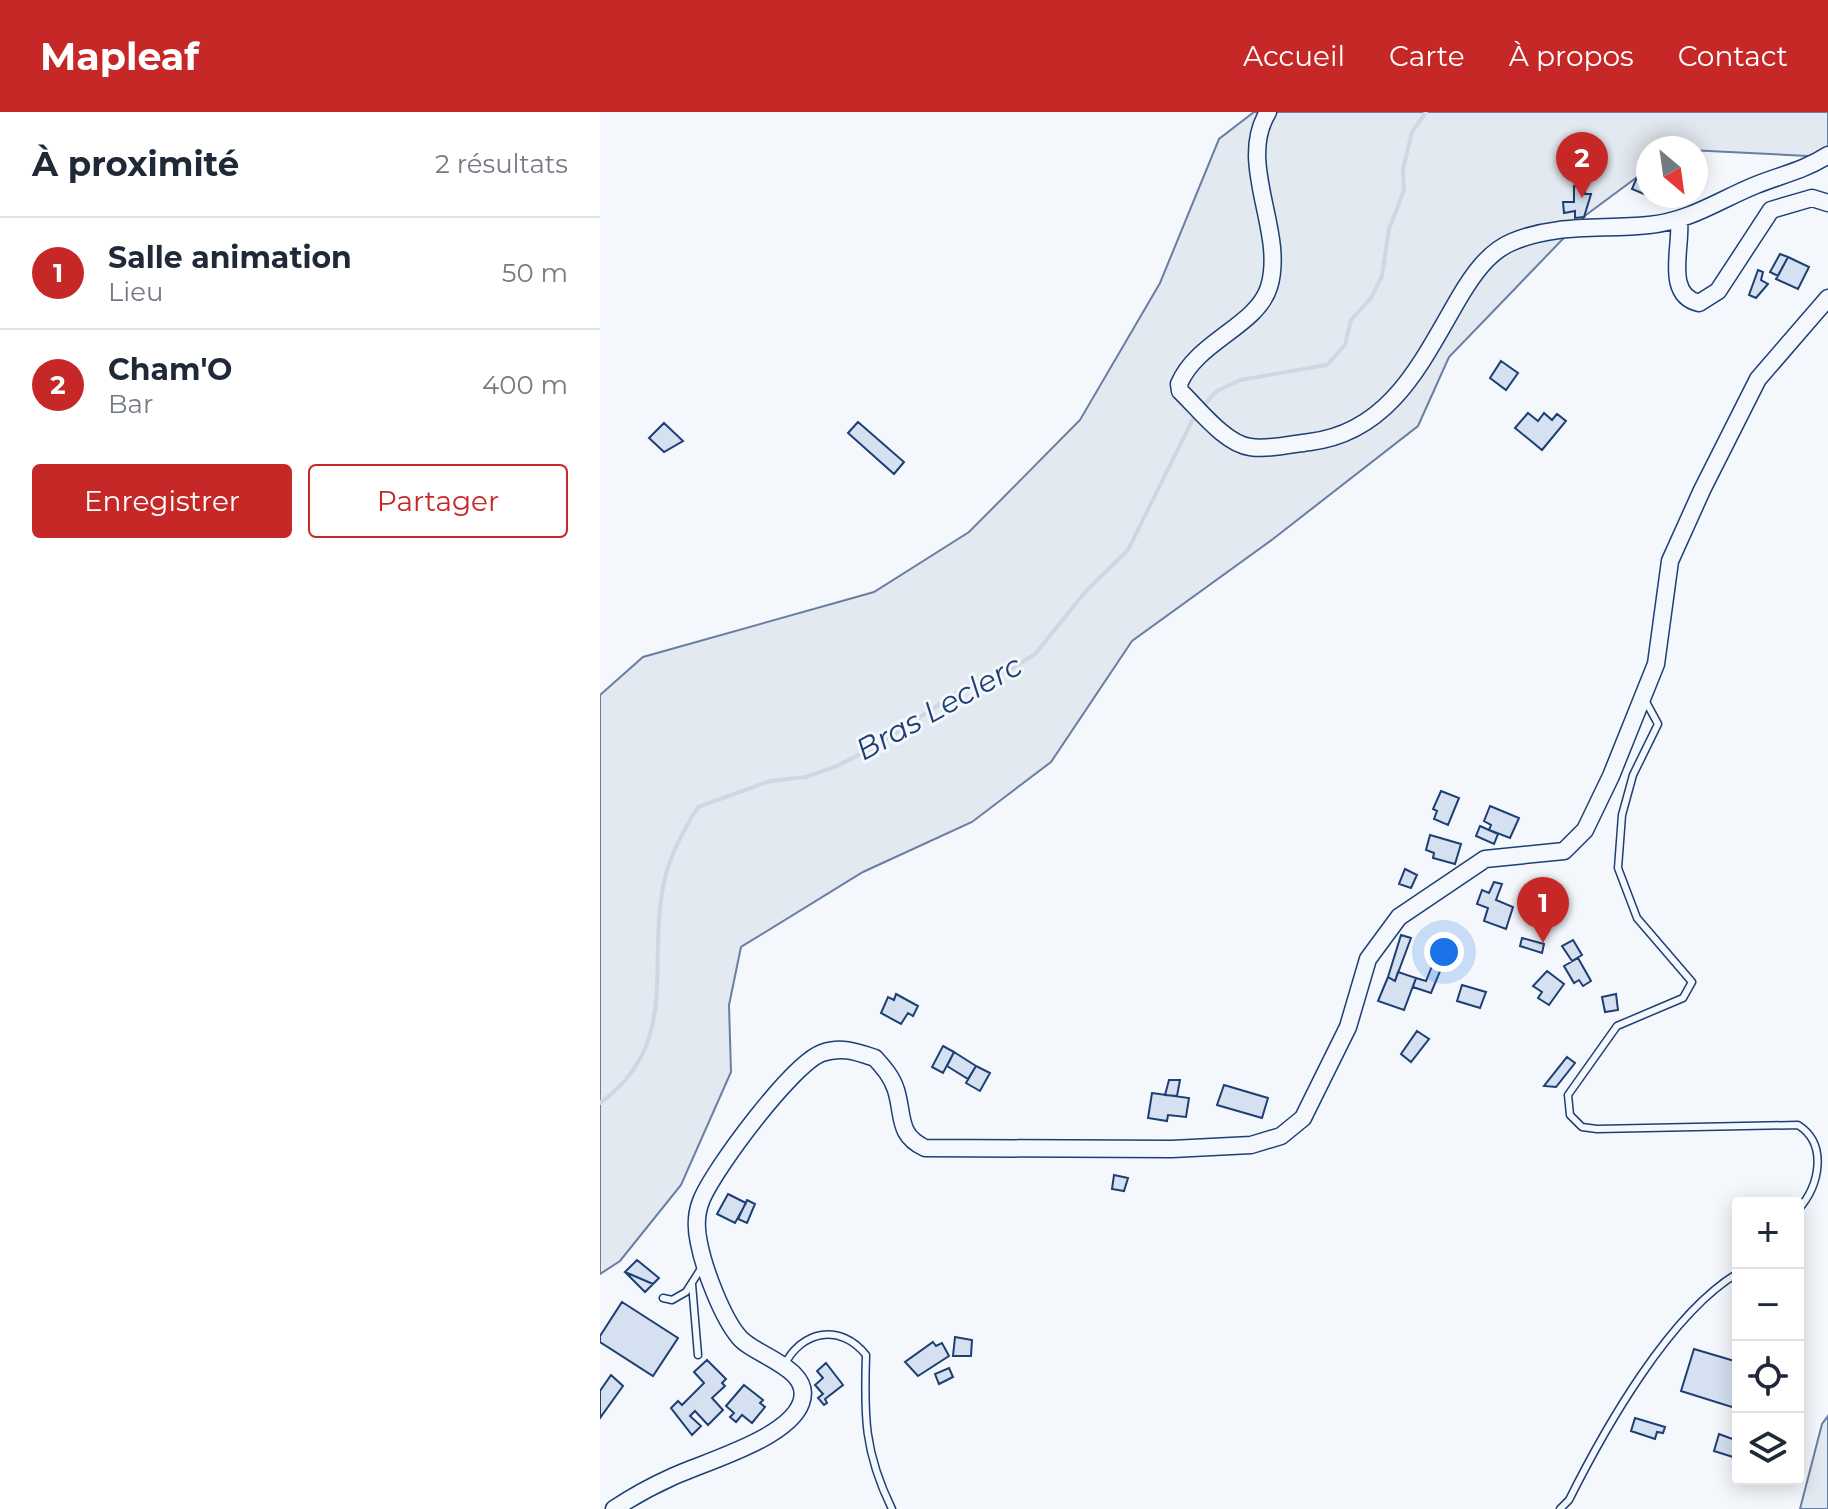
<!DOCTYPE html>
<html lang="fr">
<head>
<meta charset="utf-8">
<style>
	:root { --surface:#fff; --page:#f6f6f7; --text:#1f2937; --muted:#747a83; --line:#e0e1e3; --accent:#c62828 }
	body { margin:0; font-family:Montserrat,sans-serif; background:var(--page); color:var(--text) }
	.controls { position:absolute; right:24px; bottom:24px; display:grid; overflow:hidden; border-radius:8px; box-shadow:0 4px 20px #0003 }
	.controls button { width:72px; height:72px; display:grid; place-items:center; padding:0; border:0; border-bottom:2px solid var(--line); background:var(--surface); color:var(--text); font:40px sans-serif }
	.compass { position:absolute; left:1036px; top:24px; width:72px; height:72px; border-radius:50%; background:var(--surface); box-shadow:0 4px 20px #0003; rotate:151deg }
	.you { position:absolute; left:844px; top:840px; width:28px; height:28px; margin:-20px; border:6px solid #fff; border-radius:50%; background:#1a73e8; box-shadow:0 0 0 12px #1a73e833 }
	.badge { display:grid; place-items:center; width:52px; height:52px; border-radius:50%; background:var(--accent); color:#fff; font-size:26px; font-weight:700 }
	.pin { position:absolute; translate:-50% -66px; filter:drop-shadow(0 2px 4px #0008) }
	.pin::after { content:''; position:absolute; top:42px; width:28px; height:24px; background:inherit; clip-path:polygon(0 0,100% 0,50% 100%) }
	.list { margin:0; padding:0; list-style:none }
	h2 { display:flex; justify-content:space-between; align-items:center; height:104px; margin:0; padding:0 32px; font-size:34px }
	h2 small { font-size:26px; font-weight:400; color:var(--muted) }
	.list li { display:grid; grid-template-columns:52px 1fr auto; gap:24px; align-items:center; box-sizing:border-box; height:112px; padding:0 32px; border-top:2px solid var(--line) }
	.list b { display:block; font-size:30px; white-space:nowrap }
	.list p { margin:0; font-size:26px; white-space:nowrap; color:var(--muted) }
	.list em { font-size:26px; font-style:normal; color:var(--muted) }
	.actions { display:flex; gap:16px; padding:24px 32px }
	.actions a { flex:1; padding:18px 0; border:2px solid var(--accent); border-radius:8px; text-align:center; font-size:28px; color:var(--accent) }
	.actions .main { background:var(--accent); color:#fff }
	.icon { flex:none; width:44px; height:44px; fill:none; stroke:currentColor; stroke-width:2; stroke-linecap:round; stroke-linejoin:round }
	.map { position:relative; flex:none; width:1228px; height:1397px; overflow:hidden }
	header { display:flex; align-items:center; gap:48px; box-sizing:border-box; height:112px; padding:0 40px; background:var(--accent); color:#fff }
	header strong { font-size:38px }
	nav { display:flex; gap:44px; margin-inline-start:auto; font-size:28px }
	main { display:flex }
	aside { flex:1; background:var(--surface) }
	.map>svg:first-child { display:block }
	.green { fill:#e3e9f0; stroke:#687fa3; stroke-width:2 }
	.lines { fill:none; stroke-linecap:round; stroke-linejoin:round }
	.stream { stroke:#cfd7e4; stroke-width:4 }
	.building { fill:#d5e0f0; stroke:#1d3f73; stroke-width:2 }
	.lane-casing { stroke:#1d3f73; stroke-width:9 }
	.secondary-casing { stroke:#1d3f73; stroke-width:19 }
	.lane { stroke:#f4f7fb; stroke-width:6 }
	.secondary { stroke:#f4f7fb; stroke-width:16 }
	.labels { text-anchor:middle; stroke-width:6; stroke-linejoin:round; paint-order:stroke }
	.water-label { font-size:30px; font-style:italic; fill:#1d3f73; stroke:#f4f7fb }
</style>
</head>
<body>
<header>
<strong>Mapleaf</strong>
<nav><a>Accueil</a><a>Carte</a><a>À propos</a><a>Contact</a></nav>
</header>
<main>
<aside>
<h2>À proximité<small>2 résultats</small></h2>
<ul class="list">
<li><span class="badge">1</span><div><b>Salle animation</b><p>Lieu</p></div><em>50 m</em></li>
<li><span class="badge">2</span><div><b>Cham'O</b><p>Bar</p></div><em>400 m</em></li>
</ul>
<div class="actions"><a class="main">Enregistrer</a><a>Partager</a></div>
</aside>
<div class="map">
<svg width="1228" height="1397" viewBox="0 0 1228 1397">
	<rect width="100%" height="100%" fill="#f4f7fb"/>
	<path class="green" d="M654,0H1228V45L1048,36V57L986,103L849,245L818,314L673,427L532,529L451,650L372,710L263,760L141,835L129,893L131,960L81,1073L20,1149L0,1162V583L43,545L274,480L369,420L480,308L560,171L619,27Z
		M1228,1304V1397H1200L1222,1312Z"/>
	<g class="lines">
		<path class="stream" d="M601,296L617,279L640,268L727,253L745,233L751,208L771,186L782,164L789,117L804,78L803,57L812,20L826,0
			M0,991C83,930 45,852 65,766C71,740 84,717 98,695L170,669L206,665L237,654L274,635L374,570L406,560L435,542L487,478L528,438L595,303"/>
	</g>
	<path class="building" d="M1047,60L1048,84H1058L1056,87L1032,77L1037,65L1043,67Z
		M974,74L985,75V82H991L984,105L975,106V99L964,101L963,90H974Z
		M1180,142L1188,145L1178,164L1170,160Z
		M1188,145L1209,155L1198,177L1176,167Z
		M1158,158L1163,160L1161,168L1168,172L1156,186L1149,183Z
		M901,249L918,261L906,278L890,266Z
		M928,301L938,309L944,301L952,308L957,302L966,309L942,338L915,316Z
		M258,310L304,350L294,362L248,321Z
		M64,311L83,329L64,340L49,326Z
		M841,679L859,686L848,713L834,707L837,699L833,697Z
		M890,694L919,706L910,726L889,718L891,713L884,709Z
		M880,714L898,722L894,732L876,724Z
		M830,723L861,732L855,752L833,746L834,741L826,738Z
		M805,757L817,763L811,776L799,772Z
		M894,770L902,772L896,788L913,795L906,817L884,809L888,796L877,792L882,778L889,781Z
		M801,823L811,826L795,869L788,865Z
		M922,826L944,832L942,841L920,834Z
		M973,828L982,843L972,849L962,834Z
		M978,846L991,869L983,874L979,868L974,871L964,854Z
		M834,849L843,852L831,881L813,875L816,866L826,869Z
		M947,859L964,872L949,893L938,886L942,880L933,874Z
		M798,860L816,866L804,898L778,889L788,865L795,869Z
		M862,873L886,880L880,896L857,889Z
		M296,882L318,894L313,904L308,901L301,912L281,901L288,885L294,888Z
		M1016,882L1018,898L1005,900L1002,885Z
		M817,919L829,927L811,950L801,942Z
		M343,934L354,940L343,961L332,955Z
		M354,940L376,954L368,967L347,954Z
		M967,945L975,951L956,975L944,974Z
		M376,954L390,961L380,979L366,971Z
		M569,968H580L577,984L565,983Z
		M624,973L668,986L662,1006L617,993Z
		M552,981L589,986L586,1005L568,1003L567,1009L548,1006Z
		M514,1063L528,1066L524,1079L512,1077Z
		M128,1082L146,1091L135,1111L117,1102Z
		M147,1088L155,1092L147,1111L138,1107Z
		M37,1148L59,1166L53,1172L25,1160Z
		M25,1160L53,1172L45,1180Z
		M22,1190L78,1226L53,1264L0,1230V1224Z
		M355,1225L372,1228L371,1244H353Z
		M333,1230L336,1234L342,1231L349,1244L318,1264L305,1250Z
		M1094,1237L1138,1250V1297L1081,1279Z
		M107,1248L126,1267L122,1271L125,1274L112,1286L123,1298L108,1313L95,1299L90,1304L101,1314L92,1323L71,1296L78,1289L82,1293L104,1271L94,1260Z
		M226,1251L243,1273L225,1287L227,1291L224,1293L218,1286L223,1282L215,1273L223,1266L217,1259Z
		M349,1256L353,1265L339,1272L335,1262Z
		M11,1263L23,1274L0,1306V1279Z
		M144,1273L163,1288L160,1291L165,1295L152,1311L142,1303L136,1310L130,1305L134,1301L126,1294Z
		M1035,1306L1065,1315L1063,1321L1057,1320L1055,1327L1031,1319Z
		M1119,1322L1138,1329L1133,1345L1114,1339Z"/>
	<g class="lines">
		<defs>
			<path id="lane" d="M1045,588L1058,612L1033,663L1022,703L1018,756L1037,806L1092,870L1083,886L1017,914L968,983L970,1003L982,1015L997,1017L1198,1013C1228,1032 1220,1073 1198,1098
				M92,1172L98,1243
				M63,1186L72,1188L86,1180L102,1155
				M184,1254C201,1218 241,1211 266,1243C264,1304 264,1340 292,1397
				M960,1397L969,1388C1004,1318 1069,1202 1138,1161"/>
			<path id="secondary" d="M668,0C636,52 686,119 669,175C657,214 597,229 579,272L580,279C598,296 625,332 650,335C669,338 691,332 710,330C791,320 822,249 859,186C872,164 888,140 912,130C957,111 1002,118 1049,113C1090,109 1119,88 1156,73C1181,63 1205,58 1228,43
				M1079,109C1082,135 1064,183 1099,191L1118,179L1171,98L1212,86L1228,91
				M14,1397C32,1385 52,1374 72,1365C104,1350 188,1327 201,1291C214,1256 154,1244 139,1225C122,1205 104,1157 99,1131C96,1118 96,1102 101,1089C113,1058 193,951 222,941C241,934 257,940 275,946C284,956 292,965 296,978C304,1004 297,1023 325,1036L572,1037L651,1033L681,1024L703,1006L748,915L768,847L799,805L885,747L964,739L985,718L1011,664L1056,552L1070,449L1102,378L1158,267L1228,186"/>
		</defs>
		<use href="#lane" class="lane-casing"/>
		<use href="#secondary" class="secondary-casing"/>
		<use href="#lane" class="lane"/>
		<use href="#secondary" class="secondary"/>
	</g>
	<g class="labels">
		<g class="water-label">
			<text transform="translate(339 596) rotate(-29)" y="10">Bras Leclerc</text>
		</g>
	</g>
</svg>
<div class="controls">
<button>+</button>
<button>−</button>
<button><svg class="icon" aria-label="locate" viewBox="0 0 24 24"><circle cx="12" cy="12" r="6"/><path d="M12 2v4M12 18v4M2 12h4M18 12h4"/></svg></button>
<button><svg class="icon" aria-label="layers" viewBox="0 0 24 24"><path d="M12 4l9 5-9 5-9-5zM3 14l9 5 9-5"/></svg></button>
</div>
<svg class="compass" viewBox="-18 -18 36 36"><path d="M0-13l5 13h-10z" fill="#e53935"/><path d="M0 13l5-13h-10z" fill="#747a83"/></svg>
<div class="you"></div>
<div class="pin badge" style="left:943px;top:831px">1</div>
<div class="pin badge" style="left:982px;top:86px">2</div>
</div>
</main>
</body>
</html>
